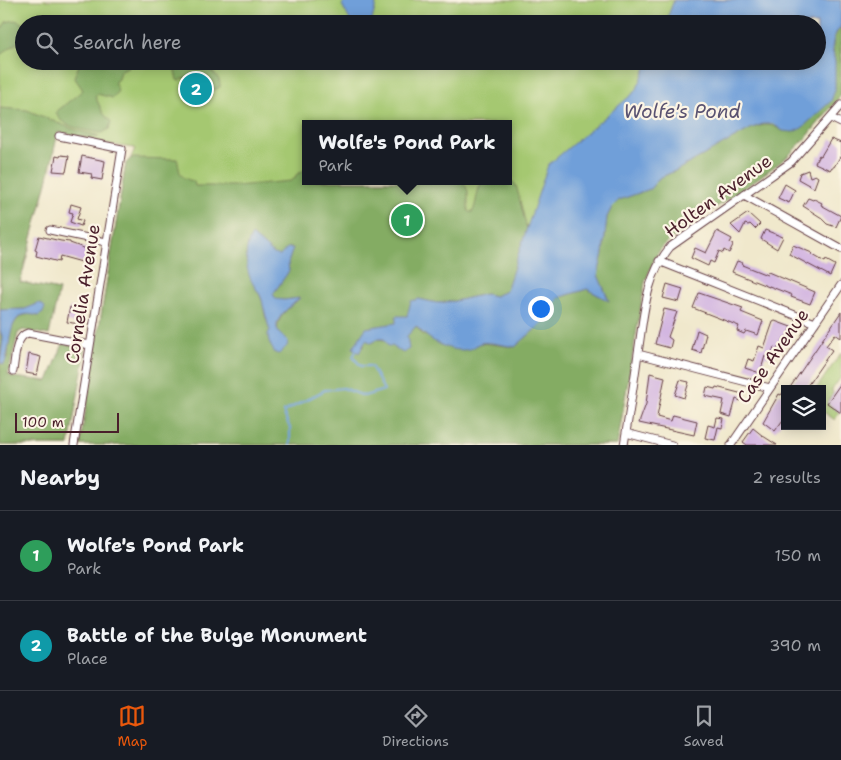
<!DOCTYPE html>
<html lang="en">
<head>
<meta charset="utf-8">
<style>
	:root { --surface:#171b24; --page:#242831; --text:#f1f3f6; --muted:#9ea1a6; --line:#363941; --accent:#ea580c }
	body { margin:0; font-family:"Shantell Sans",sans-serif; background:var(--page); color:var(--text) }
	.controls { position:absolute; right:15px; bottom:15px; display:grid; overflow:hidden; border-radius:0px; box-shadow:0 2px 12px #0003 }
	.controls button { width:45px; height:45px; display:grid; place-items:center; padding:0; border:0; border-bottom:1px solid var(--line); background:var(--surface); color:var(--text); font:25px sans-serif }
	.scale { position:absolute; left:15px; bottom:12px; width:104px; box-sizing:border-box; padding-left:5px; border:2px solid #4a1f2b; border-top:0; font-size:14px; line-height:18px; white-space:nowrap; color:#4a1f2b; -webkit-text-stroke:4px #fcf5e5; paint-order:stroke }
	.you { position:absolute; left:540px; top:308px; width:18px; height:18px; margin:-12px; border:4px solid #fff; border-radius:50%; background:#1a73e8; box-shadow:0 0 0 8px #1a73e833 }
	.badge { display:grid; place-items:center; width:32px; height:32px; border-radius:50%; background:var(--accent); color:#fff; font-size:16px; font-weight:700 }
	.pin { position:absolute; translate:-50% -50%; border:2px solid #fff; box-shadow:0 1px 5px #0006 }
	.popup { position:absolute; left:302px; top:120px; width:210px; height:65px; box-sizing:border-box; display:grid; place-content:center; border-radius:0px; background:var(--surface); filter:drop-shadow(0 1px 4px #0005); font-size:16px; white-space:nowrap; color:var(--muted) }
	.popup b { font-size:19px; color:var(--text) }
	.popup::after { content:''; position:absolute; left:50%; top:100%; margin-left:-10px; border:10px solid transparent; border-top-color:var(--surface) }
	.list { margin:0; padding:0; list-style:none }
	h2 { display:flex; justify-content:space-between; align-items:center; height:65px; margin:0; padding:0 20px; font-size:21px }
	h2 small { font-size:16px; font-weight:400; color:var(--muted) }
	.list li { display:grid; grid-template-columns:32px 1fr auto; gap:15px; align-items:center; box-sizing:border-box; height:90px; padding:0 20px; border-top:1px solid var(--line) }
	.list b { display:block; font-size:19px; white-space:nowrap }
	.list p { margin:0; font-size:16px; white-space:nowrap; color:var(--muted) }
	.list em { font-size:16px; font-style:normal; color:var(--muted) }
	.icon { flex:none; width:28px; height:28px; fill:none; stroke:currentColor; stroke-width:2; stroke-linecap:round; stroke-linejoin:round }
	.map { position:relative; flex:none; width:841px; height:445px; overflow:hidden }
	.search { position:absolute; background:var(--surface); box-shadow:0 2px 12px #0003; left:15px; right:15px; top:15px; height:55px; display:flex; align-items:center; gap:12px; box-sizing:border-box; padding:0 18px; border-radius:28px; color:var(--muted); font-size:19px }
	.sheet { height:245px; background:var(--surface) }
	nav { display:flex; justify-content:space-around; align-items:center; box-sizing:border-box; height:70px; border-top:1px solid var(--line); background:var(--surface); font-size:14px; color:var(--muted) }
	nav a { display:grid; justify-items:center; gap:2px }
	nav .on { color:var(--accent) }
	.map>svg:first-child { display:block }
	.green { fill:#a5c871; stroke:#78744e; fill-rule:evenodd }
	.forest { fill:#84ac63; stroke:#676647; fill-rule:evenodd }
	.water { fill:#6f9fd9; stroke:#5c5f82 }
	.lines { fill:none; stroke-linecap:round; stroke-linejoin:round }
	.stream { stroke:#6f9fd9; stroke-width:2 }
	.building { fill:#d3b6e1 }
	.street-casing { stroke:#633d43; stroke-width:9 }
	.street { stroke:#fff; stroke-width:7 }
	.labels { text-anchor:middle; stroke-width:4.5; stroke-linejoin:round; paint-order:stroke }
	.street-label { font-size:18px; fill:#4a1f2b; stroke:#fcf5e5 }
	.water-label { font-size:19px; font-style:italic; fill:#595271; stroke:#fcf5e5 }
</style>
</head>
<body>
<div class="map">
<svg width="841" height="445" viewBox="0 0 841 445">
	<rect width="100%" height="100%" fill="#fcf5e5"/>
	<filter id="ink" filterUnits="userSpaceOnUse"><feTurbulence type="fractalNoise" baseFrequency=".02" numOctaves="2"/><feDisplacementMap in="SourceGraphic" scale="10" xChannelSelector="R" yChannelSelector="G"/><feConvolveMatrix kernelMatrix="1 2 1 2 8 2 1 2 1" color-interpolation-filters="sRGB"/></filter>
	<filter id="wash" filterUnits="userSpaceOnUse"><feTurbulence type="fractalNoise" baseFrequency=".0096" numOctaves="4" result="noise"/><feDisplacementMap in="SourceGraphic" scale="20" xChannelSelector="R" yChannelSelector="G"/><feGaussianBlur stdDeviation="1.12" result="paint"/><feColorMatrix in="noise" values="0 0 0 0 0 0 0 0 0 0 0 0 0 0 0 0 0 1.4 0 .05"/><feComposite in="paint" operator="in"/></filter>
	<g filter="url(#wash)">
		<rect width="100%" height="100%" fill="#f0e8cc"/>
		<path class="green" d="M0,0H841V95L807,137L786,158L736,194L685,228L663,246L655,257L645,282L617,445H80L126,163L130,160L135,148C110,146 83,137 58,132L47,182L20,282L59,290L23,330L18,333L8,374L12,377L48,381L63,344L84,349L85,351L69,445H0ZM24,24H817V61H24ZM306,124H508V181H306Z
			M841,353V377L832,390L833,394L827,403L839,412L835,420L822,411V389H816Z"/>
		<path class="forest" d="M15,20L24,24V36L21,40L0,55V32L6,22Z
			M841,26V95L807,137L786,158L736,194L685,228L663,246L655,257L645,282L617,445H80L126,163L131,158L177,159C181,172 177,178 194,181L195,186H236L291,181L295,178L296,175L306,169V181H463L468,191V209L469,212H472C478,203 475,191 483,181H508V178L516,185L527,229L506,291L495,296L485,294L455,301L437,303L419,299L407,316L397,323L366,328L363,347L366,340L372,343L377,339L408,343L406,337L416,326L423,335L471,348L481,343L515,347L540,325L558,298L587,289L609,301L598,275L603,253L607,217L612,207L619,200L650,189L659,178L677,170L752,128C765,124 771,123 783,131L835,62C832,46 831,40 841,26ZM252,235L274,254L280,256L288,248H293L288,263L289,271L273,294L276,299L284,300L300,298C289,308 275,317 278,333L268,335L270,330L265,315L263,303L259,293L254,286L246,255Z
			M81,61H101L131,65L120,71L118,79L115,81V84L118,90L116,95L113,98L97,94L95,96L103,113L111,122L109,129L102,133C89,131 73,129 63,122C59,120 58,115 56,112L83,90L74,77Z
			M175,61H201L202,66C211,71 221,76 220,87L214,90C202,84 192,72 179,81L177,80L174,66Z
			M0,108L27,110L75,130L99,136L91,138L58,132L47,182L20,282L59,290L49,335L23,330L18,333L8,374L12,377L48,381L63,344L81,347L84,349L85,355L69,445H0V330L3,339L0,363L8,357C9,339 10,307 38,316L43,313L40,303L25,309L0,310Z"/>
		<path class="water" d="M346,0H377L371,24H352L342,5Z
			M674,0H841V26L834,36L832,48L835,62V90L831,101L802,128L793,132L783,131L773,124H763L752,128L677,170L659,178L650,189L619,200L612,207L607,217L603,253L598,275L609,301L587,289L558,298L540,325L515,347C507,346 488,341 480,343C477,344 474,348 470,349C451,354 428,340 416,326L407,336L409,349L403,353L392,346H388L384,339H377L372,343L366,340L359,353L353,348L366,328L396,323V316H407L411,301L419,299L437,303L455,301L485,294L495,296L506,291L548,165L636,91L649,61H817V24H665Z
			M252,235L274,254L280,256L287,248H293L288,263L289,271L273,294L276,299L284,300L300,298C292,305 270,320 279,333C281,336 286,338 288,341L287,346L279,354L275,353C272,348 268,342 268,335C269,328 271,334 269,328C267,320 265,313 263,305C262,297 259,293 255,287C245,273 243,249 252,235Z
			M40,303L45,307L43,313L38,316C4,305 13,349 4,364L0,363L3,339L0,330V310L25,309Z"/>
		<g class="lines">
			<path class="stream" d="M290,445V428L283,412L325,390L343,388L364,396L384,390L371,366H361L353,357L356,351"/>
		</g>
		<g id="blocks">
			<path class="building" d="M831,139L841,143V155L834,167H832L830,170L815,163L819,155L821,156Z
				M61,155L69,156L66,172L53,171L56,156L60,157Z
				M82,156L105,161L102,180L91,178L92,174L79,172Z
				M808,170L810,177L815,175L818,177L814,188L798,179L800,173Z
				M785,184L795,190L789,203L778,198Z
				M808,198L813,200L814,199L822,203L821,205L841,216L836,227L827,224L822,219V218L803,206Z
				M71,204L81,207L77,219L83,221L81,226L70,222L73,213L69,212Z
				M748,213L760,224L755,229L750,224L748,225L745,224L740,234L731,225Z
				M765,230L783,237L777,249L761,239Z
				M717,231L732,239L730,243L733,245L729,253L724,250L723,253L719,251L714,263L710,261L708,266L691,258L695,248L706,253Z
				M39,236L61,241L70,242V243L92,251L89,264L60,256L59,262L36,256L37,251L35,250Z
				M793,245L812,253L811,254L825,262L826,260L835,265L830,276L789,254Z
				M737,261L743,263L742,265L767,275L768,272L815,292L810,304L791,297L792,295L769,286V287L732,272Z
				M667,284L683,289L679,302L663,298Z
				M699,293L743,308L741,312L763,321L758,335L746,331L744,334L737,331L739,326L693,308Z
				M70,307L81,309L79,324L67,322Z
				M664,309L677,312L668,337L672,340L670,348L655,344Z
				M841,312V338L835,334L826,346L832,350L805,389H789Z
				M775,321L791,327L787,336L784,338L780,349L774,347L770,358L765,356L760,373L745,368L748,359L754,361L759,346L764,348L773,322Z
				M697,330L706,334L701,353L692,350Z
				M29,354L41,357L37,375L26,373Z
				M650,373L665,377L657,417L671,421L673,415L697,421L694,435L639,423L646,404Z
				M680,380L689,382L684,398L675,395Z
				M841,383V413L827,403Z
				M707,387L715,389L716,387L743,394L741,401L736,399L731,417L721,414L724,400L705,396Z
				M785,390V417L775,431L763,422L779,394L781,395Z
				M717,418L724,419L722,428L718,427L715,440L705,438L708,425L715,427Z
				M753,428L763,436L777,445H747L743,442Z"/>
		</g>
	</g>
	<g filter="url(#ink)">
		<use href="#blocks" fill-opacity="0" stroke="#633d43" stroke-width="1"/>
		<g class="lines">
			<defs>
				<path id="street" d="M831,118L841,123
					M59,136L122,149L74,445
					M744,195L841,249
					M50,230L106,242
					M659,261L815,323
					M638,354L770,388
					M13,371C15,360 15,336 28,333L90,345
					M626,433L672,445
					M624,445C629,414 634,384 638,353C644,315 645,278 670,247L791,162L841,105
					M731,445L841,285"/>
			</defs>
			<use href="#street" class="street-casing"/>
			<use href="#street" class="street"/>
		</g>
	</g>
	<g class="labels">
		<g class="street-label">
			<text transform="translate(718 196) rotate(-36)" y="6">Holten Avenue</text>
			<text transform="translate(83 294) rotate(-81)" y="6">Cornelia Avenue</text>
			<text transform="translate(773 356) rotate(-55)" y="6">Case Avenue</text>
		</g>
		<g class="water-label">
			<text x="682" y="118">Wolfe's Pond</text>
		</g>
	</g>
</svg>
<div class="controls">
<button><svg class="icon" aria-label="layers" viewBox="0 0 24 24"><path d="M12 4l9 5-9 5-9-5zM3 14l9 5 9-5"/></svg></button>
</div>
<div class="scale">100 m</div>
<div class="you"></div>
<div class="pin badge" style="left:407px;top:220px;background:#2e9e5b">1</div>
<div class="popup"><b>Wolfe's Pond Park</b>Park</div>
<div class="pin badge" style="left:196px;top:89px;background:#0f9aa8">2</div>
<div class="search"><svg class="icon" aria-label="search" viewBox="0 0 24 24"><circle cx="10" cy="10" r="6"/><path d="M15 15l6 6"/></svg>Search here</div>
</div>
<section class="sheet">
<h2>Nearby<small>2 results</small></h2>
<ul class="list">
<li><span class="badge" style="background:#2e9e5b">1</span><div><b>Wolfe's Pond Park</b><p>Park</p></div><em>150 m</em></li>
<li><span class="badge" style="background:#0f9aa8">2</span><div><b>Battle of the Bulge Monument</b><p>Place</p></div><em>390 m</em></li>
</ul>
</section>
<nav>
<a class="on"><svg class="icon" aria-label="map" viewBox="0 0 24 24"><path d="M3 6l6-2 6 2 6-2v14l-6 2-6-2-6 2zM9 4v14M15 6v14"/></svg>Map</a>
<a><svg class="icon" aria-label="directions" viewBox="0 0 24 24"><path d="M12 3l9 9-9 9-9-9zM9 14v-3h6M13 9l2 2-2 2"/></svg>Directions</a>
<a><svg class="icon" aria-label="saved" viewBox="0 0 24 24"><path d="M7 4h10v16l-5-4-5 4z"/></svg>Saved</a>
</nav>
</body>
</html>
